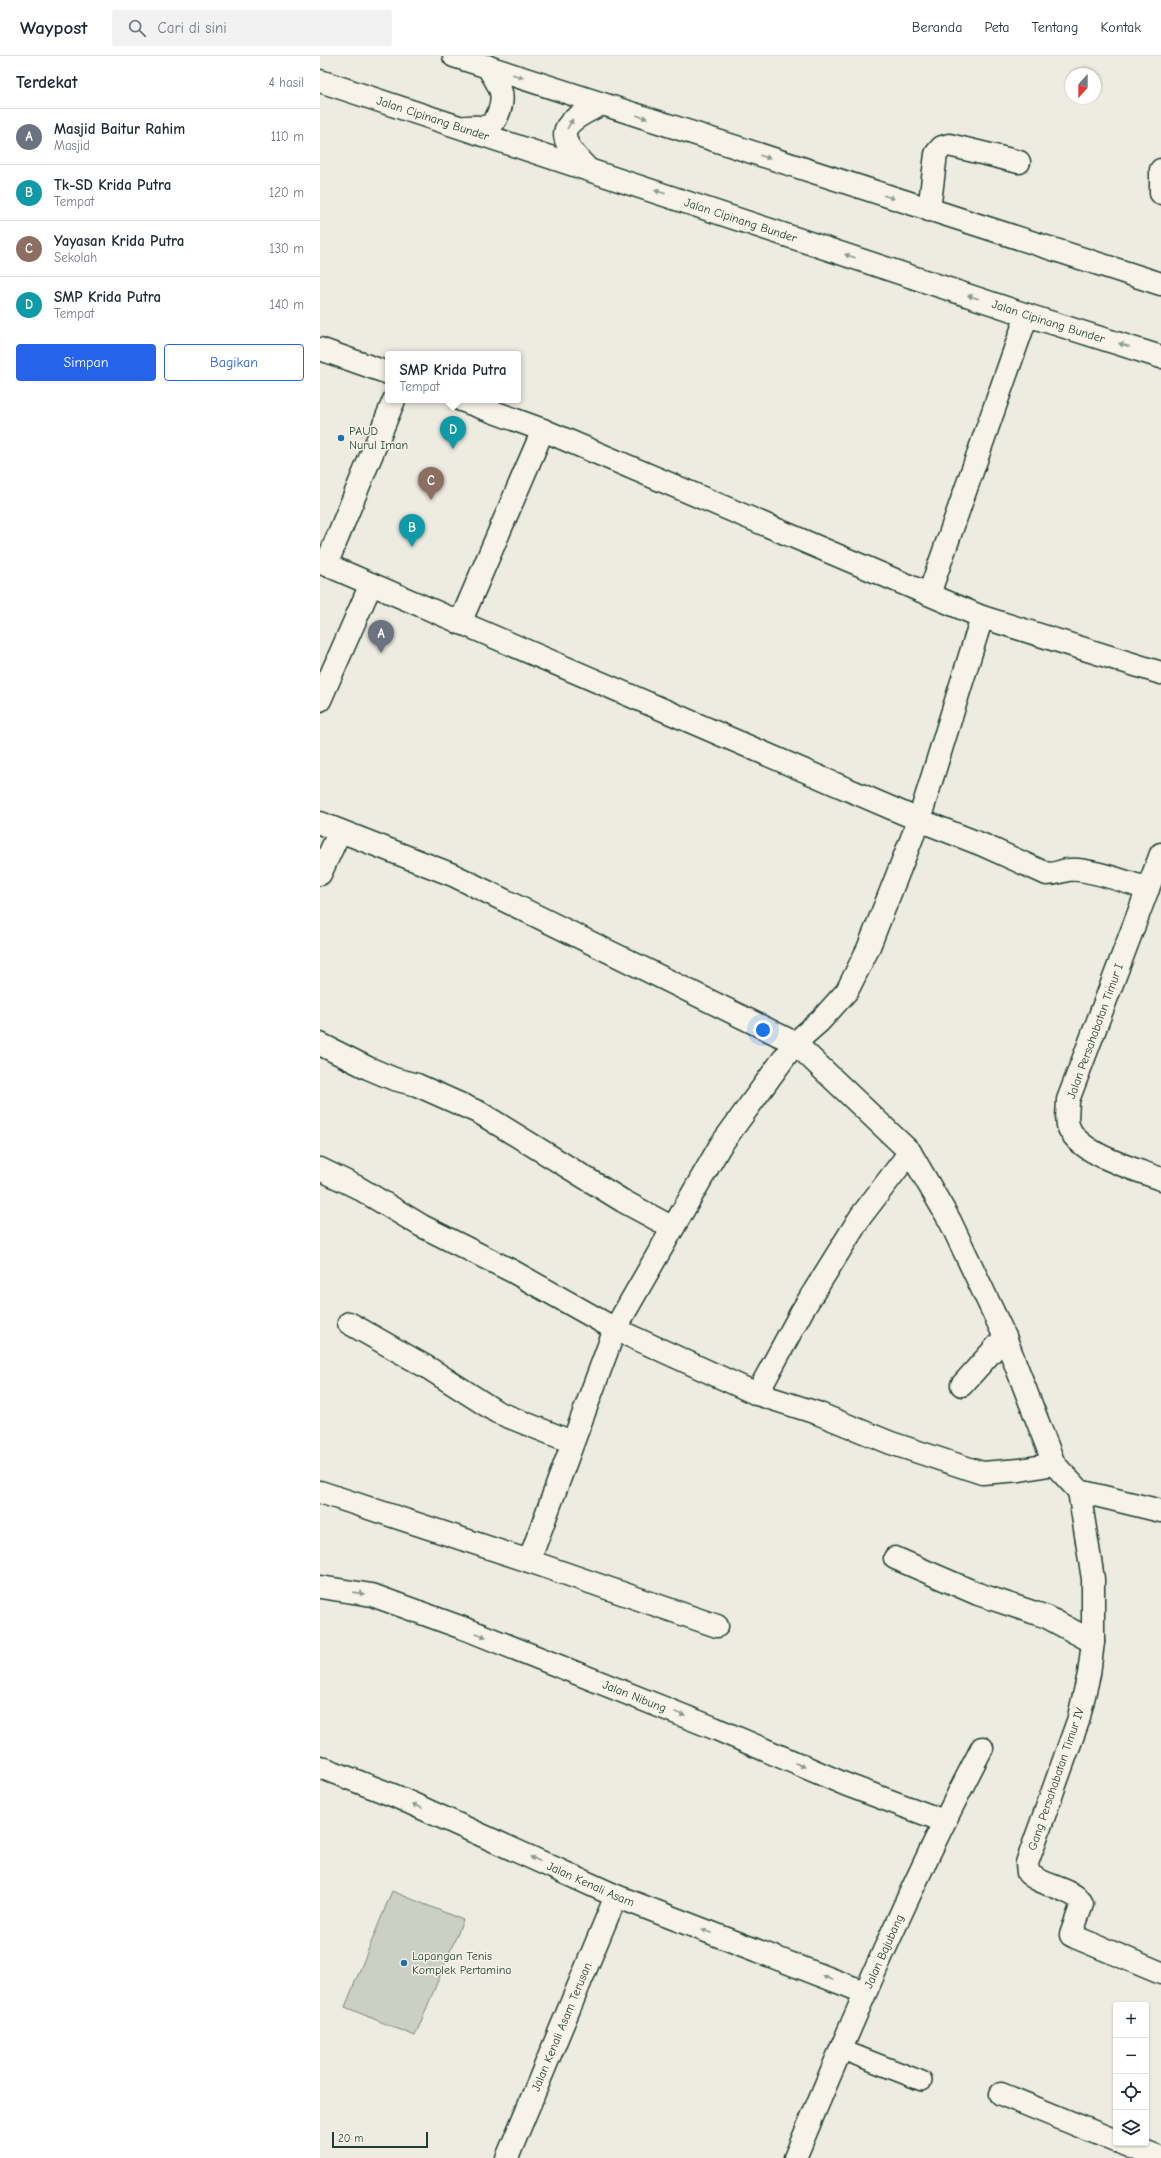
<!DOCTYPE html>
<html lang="id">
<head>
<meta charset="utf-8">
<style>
	:root { --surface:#fff; --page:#f2f2f3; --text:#1f2937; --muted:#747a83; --line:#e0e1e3; --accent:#2563eb }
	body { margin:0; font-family:"Comic Neue",sans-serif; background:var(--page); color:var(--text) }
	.controls { position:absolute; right:12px; bottom:12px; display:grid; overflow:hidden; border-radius:4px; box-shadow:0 1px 3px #0004 }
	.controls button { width:36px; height:36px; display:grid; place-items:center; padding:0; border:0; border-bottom:1px solid var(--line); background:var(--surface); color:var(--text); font:20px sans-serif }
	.compass { position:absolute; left:745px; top:12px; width:36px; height:36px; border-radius:50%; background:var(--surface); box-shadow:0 1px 3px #0004; rotate:201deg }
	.scale { position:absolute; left:12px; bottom:10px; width:96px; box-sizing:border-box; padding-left:4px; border:2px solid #1f3d34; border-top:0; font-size:11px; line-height:14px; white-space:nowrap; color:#1f3d34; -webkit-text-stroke:3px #f7f3e8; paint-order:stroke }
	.you { position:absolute; left:443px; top:974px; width:14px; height:14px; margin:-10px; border:3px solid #fff; border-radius:50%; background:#1a73e8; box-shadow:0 0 0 6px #1a73e833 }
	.badge { display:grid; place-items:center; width:26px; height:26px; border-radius:50%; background:var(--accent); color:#fff; font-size:13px; font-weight:700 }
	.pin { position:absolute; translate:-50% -33px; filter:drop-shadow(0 1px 2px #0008) }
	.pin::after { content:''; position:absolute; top:21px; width:14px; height:12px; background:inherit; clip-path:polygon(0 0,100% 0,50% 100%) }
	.popup { position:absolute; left:65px; top:295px; width:136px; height:52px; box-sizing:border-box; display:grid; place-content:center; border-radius:4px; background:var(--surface); filter:drop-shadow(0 1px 3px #0005); font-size:13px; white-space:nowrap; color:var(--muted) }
	.popup b { font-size:15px; color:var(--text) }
	.popup::after { content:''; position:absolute; left:50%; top:100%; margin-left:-8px; border:8px solid transparent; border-top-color:var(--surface) }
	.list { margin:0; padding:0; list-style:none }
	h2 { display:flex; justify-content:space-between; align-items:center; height:52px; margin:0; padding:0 16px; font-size:17px }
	h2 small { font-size:13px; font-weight:400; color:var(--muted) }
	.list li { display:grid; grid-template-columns:26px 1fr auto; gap:12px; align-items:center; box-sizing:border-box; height:56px; padding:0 16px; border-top:1px solid var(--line) }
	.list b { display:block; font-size:15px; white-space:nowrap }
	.list p { margin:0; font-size:13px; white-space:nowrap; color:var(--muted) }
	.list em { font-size:13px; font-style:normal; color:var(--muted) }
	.actions { display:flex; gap:8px; padding:12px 16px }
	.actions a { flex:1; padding:9px 0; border:1px solid var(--accent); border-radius:4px; text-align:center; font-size:14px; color:var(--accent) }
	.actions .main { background:var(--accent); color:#fff }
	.icon { flex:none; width:22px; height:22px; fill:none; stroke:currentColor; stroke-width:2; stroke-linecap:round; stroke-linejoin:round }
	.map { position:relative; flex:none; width:841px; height:2102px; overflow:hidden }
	header { display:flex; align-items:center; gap:24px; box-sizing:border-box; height:56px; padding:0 20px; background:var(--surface); border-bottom:1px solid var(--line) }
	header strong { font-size:19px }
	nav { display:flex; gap:22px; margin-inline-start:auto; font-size:14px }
	.search { width:280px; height:36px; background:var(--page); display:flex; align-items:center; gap:10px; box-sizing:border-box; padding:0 14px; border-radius:4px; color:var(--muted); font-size:15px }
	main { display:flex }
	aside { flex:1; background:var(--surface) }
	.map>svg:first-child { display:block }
	.green { fill:#cccfc4; stroke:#76867c }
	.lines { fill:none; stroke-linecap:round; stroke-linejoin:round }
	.lane-casing { stroke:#1f3d34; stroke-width:22 }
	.street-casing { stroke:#1f3d34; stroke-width:25 }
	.secondary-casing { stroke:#1f3d34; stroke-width:25 }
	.lane { stroke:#f7f3e8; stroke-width:19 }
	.street { stroke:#f7f3e8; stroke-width:22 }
	.secondary { stroke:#f7f3e8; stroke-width:22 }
	.oneway { fill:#8b988e }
	.poi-dot { fill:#1f6fb2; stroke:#f7f3e8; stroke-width:1.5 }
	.labels { text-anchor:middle; stroke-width:3; stroke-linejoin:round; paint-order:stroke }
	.street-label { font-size:12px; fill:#1f3d34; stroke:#f7f3e8 }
	.poi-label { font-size:12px; fill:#1f3d34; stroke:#f7f3e8; text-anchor:start }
</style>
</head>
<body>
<header>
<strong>Waypost</strong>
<div class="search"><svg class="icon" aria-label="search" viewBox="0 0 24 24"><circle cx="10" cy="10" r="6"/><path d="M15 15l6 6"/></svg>Cari di sini</div>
<nav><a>Beranda</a><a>Peta</a><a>Tentang</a><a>Kontak</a></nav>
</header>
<main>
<aside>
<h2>Terdekat<small>4 hasil</small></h2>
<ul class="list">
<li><span class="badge" style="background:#6b7280">A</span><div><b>Masjid Baitur Rahim</b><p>Masjid</p></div><em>110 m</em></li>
<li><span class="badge" style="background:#0f9aa8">B</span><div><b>Tk-SD Krida Putra</b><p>Tempat</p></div><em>120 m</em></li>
<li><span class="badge" style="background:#8d6e63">C</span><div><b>Yayasan Krida Putra</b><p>Sekolah</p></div><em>130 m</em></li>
<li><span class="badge" style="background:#0f9aa8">D</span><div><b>SMP Krida Putra</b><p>Tempat</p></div><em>140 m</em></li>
</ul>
<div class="actions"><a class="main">Simpan</a><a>Bagikan</a></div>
</aside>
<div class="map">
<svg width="841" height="2102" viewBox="0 0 841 2102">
	<rect width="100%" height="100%" fill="#eeece1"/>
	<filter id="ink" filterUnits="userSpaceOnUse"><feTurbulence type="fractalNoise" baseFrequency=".025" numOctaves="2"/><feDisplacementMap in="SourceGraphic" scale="8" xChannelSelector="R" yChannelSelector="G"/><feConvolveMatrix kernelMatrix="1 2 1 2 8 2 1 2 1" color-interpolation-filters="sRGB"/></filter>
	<g filter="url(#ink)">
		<path class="green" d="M72,1835L143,1864L95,1980L25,1951Z"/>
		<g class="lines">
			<defs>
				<path id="lane" d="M520,1993L602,2025"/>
				<g id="street">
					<path d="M841,114V137"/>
					<path d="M609,154L616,98L622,91L629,89L699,106"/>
					<path d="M0,293L68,317"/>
					<path d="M141,344L223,374L662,561L599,764L548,893L527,935L500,965L475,987L400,1090L295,1273L209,1505"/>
					<path d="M0,506L599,764L663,789L727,818C738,818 740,815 748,814C766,811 809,827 828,833"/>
					<path d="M6,509L74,344"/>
					<path d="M609,538L707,259"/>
					<path d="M662,561L841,617"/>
					<path d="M140,567L223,374"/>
					<path d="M0,644L51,528"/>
					<path d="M0,767L133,819L475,987L590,1096L630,1165L685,1281L734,1408L759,1435"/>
					<path d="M841,798L748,1044C748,1052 746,1062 748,1069C756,1098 816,1113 841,1123"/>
					<path d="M0,818L20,775"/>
					<path d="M0,988L48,1012L74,1023L97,1029L160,1057L303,1145L353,1172"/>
					<path d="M0,1113L37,1131L102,1170L192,1215L295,1273L437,1338L497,1357L571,1387L662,1417L700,1414L734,1408"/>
					<path d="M29,1267L110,1313L177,1356L252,1386"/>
					<path d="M642,1329L685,1281"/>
					<path d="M437,1338L482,1255L541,1160L590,1096"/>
					<path d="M759,1435L773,1523V1586L769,1618L758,1665L707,1807L708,1817C721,1830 756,1833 762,1848L752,1876L751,1879L755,1881L841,1917"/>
					<path d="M759,1435L841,1455"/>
					<path d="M0,1436L209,1505L397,1570"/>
					<path d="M575,1502L658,1538L727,1561L773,1586"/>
					<path id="s1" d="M0,1531L52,1539L151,1575L394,1672L527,1729L624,1765"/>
					<path id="s2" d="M0,1711L75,1740L296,1840L544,1936"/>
					<path d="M681,2038L796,2085"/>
					<path d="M802,2087L839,2102"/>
					<path id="s3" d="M187,2102L296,1840"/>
					<path id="s4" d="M475,2102C533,1963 592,1825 662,1692"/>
				</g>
				<g id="secondary">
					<path d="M134,0L841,228"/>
					<path id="s5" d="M0,25L707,259L841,301"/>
					<path d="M146,71C153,70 162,72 168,70C174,68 176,63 178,58C187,37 178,28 167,10"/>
					<path d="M266,111C231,76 242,67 282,48"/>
				</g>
			</defs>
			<use href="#lane" class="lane-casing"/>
			<use href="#street" class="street-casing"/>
			<use href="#secondary" class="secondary-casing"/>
			<use href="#lane" class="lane"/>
			<use href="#street" class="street"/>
			<use href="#secondary" class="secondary"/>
		</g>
		<defs><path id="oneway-solid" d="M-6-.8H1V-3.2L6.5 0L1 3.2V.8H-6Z"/></defs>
		<g class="oneway">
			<use href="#oneway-solid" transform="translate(198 20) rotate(18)"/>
			<use href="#oneway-solid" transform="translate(322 61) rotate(18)"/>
			<use href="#oneway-solid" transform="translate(250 68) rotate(-60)"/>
			<use href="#oneway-solid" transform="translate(445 101) rotate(18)"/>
			<use href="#oneway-solid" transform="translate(340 136) rotate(-162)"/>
			<use href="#oneway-solid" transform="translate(569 141) rotate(18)"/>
			<use href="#oneway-solid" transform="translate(530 200) rotate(-162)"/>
			<use href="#oneway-solid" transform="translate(653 241) rotate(-162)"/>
			<use href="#oneway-solid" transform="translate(804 289) rotate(-163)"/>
			<use href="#oneway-solid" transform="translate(39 1537) rotate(8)"/>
			<use href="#oneway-solid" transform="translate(161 1579) rotate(22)"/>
			<use href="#oneway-solid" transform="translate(360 1658) rotate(22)"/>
			<use href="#oneway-solid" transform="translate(480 1709) rotate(23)"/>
			<use href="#oneway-solid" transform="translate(97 1750) rotate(-156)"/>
			<use href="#oneway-solid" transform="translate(215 1803) rotate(-156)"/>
			<use href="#oneway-solid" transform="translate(387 1875) rotate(-159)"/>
			<use href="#oneway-solid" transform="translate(508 1922) rotate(-159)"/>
		</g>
	</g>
	<g class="poi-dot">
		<circle cx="21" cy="382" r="4"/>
		<circle cx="84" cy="1907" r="4"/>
	</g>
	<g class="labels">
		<g class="street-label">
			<text dy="4" stroke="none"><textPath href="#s5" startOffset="119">Jalan Cipinang Bunder</textPath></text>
			<text dy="4" stroke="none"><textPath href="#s5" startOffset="443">Jalan Cipinang Bunder</textPath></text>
			<text dy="4" stroke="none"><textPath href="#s5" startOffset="767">Jalan Cipinang Bunder</textPath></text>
			<text transform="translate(775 975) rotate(-70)" y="4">Jalan Persahabatan Timur I</text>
			<text dy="4" stroke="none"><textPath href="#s1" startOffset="334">Jalan Nibung</textPath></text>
			<text transform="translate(736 1723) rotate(-71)" y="4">Gang Persahabatan Timur IV</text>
			<text dy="4" stroke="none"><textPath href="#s2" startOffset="295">Jalan Kenali Asam</textPath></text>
			<text dy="4" stroke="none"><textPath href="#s4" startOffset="225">Jalan Bajubang</textPath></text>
			<text dy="4" stroke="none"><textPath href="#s3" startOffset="142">Jalan Kenali Asam Terusan</textPath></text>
		</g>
		<g class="poi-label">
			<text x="29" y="379">PAUD<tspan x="29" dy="14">Nurul Iman</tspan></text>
			<text x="92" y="1904">Lapangan Tenis<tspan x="92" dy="14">Komplek Pertamina</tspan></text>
		</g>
	</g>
</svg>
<div class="controls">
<button>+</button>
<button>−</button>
<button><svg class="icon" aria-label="locate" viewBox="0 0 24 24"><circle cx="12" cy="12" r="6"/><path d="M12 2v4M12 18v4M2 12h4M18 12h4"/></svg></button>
<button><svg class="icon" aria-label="layers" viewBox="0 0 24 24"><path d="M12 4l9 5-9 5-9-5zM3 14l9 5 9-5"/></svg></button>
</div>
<svg class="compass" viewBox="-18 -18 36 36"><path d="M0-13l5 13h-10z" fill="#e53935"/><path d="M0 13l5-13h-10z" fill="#747a83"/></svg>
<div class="scale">20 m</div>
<div class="you"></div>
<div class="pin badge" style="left:61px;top:597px;background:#6b7280">A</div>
<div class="pin badge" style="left:92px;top:491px;background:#0f9aa8">B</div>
<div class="pin badge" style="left:111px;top:444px;background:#8d6e63">C</div>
<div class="pin badge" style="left:133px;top:393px;background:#0f9aa8">D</div>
<div class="popup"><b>SMP Krida Putra</b>Tempat</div>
</div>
</main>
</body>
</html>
